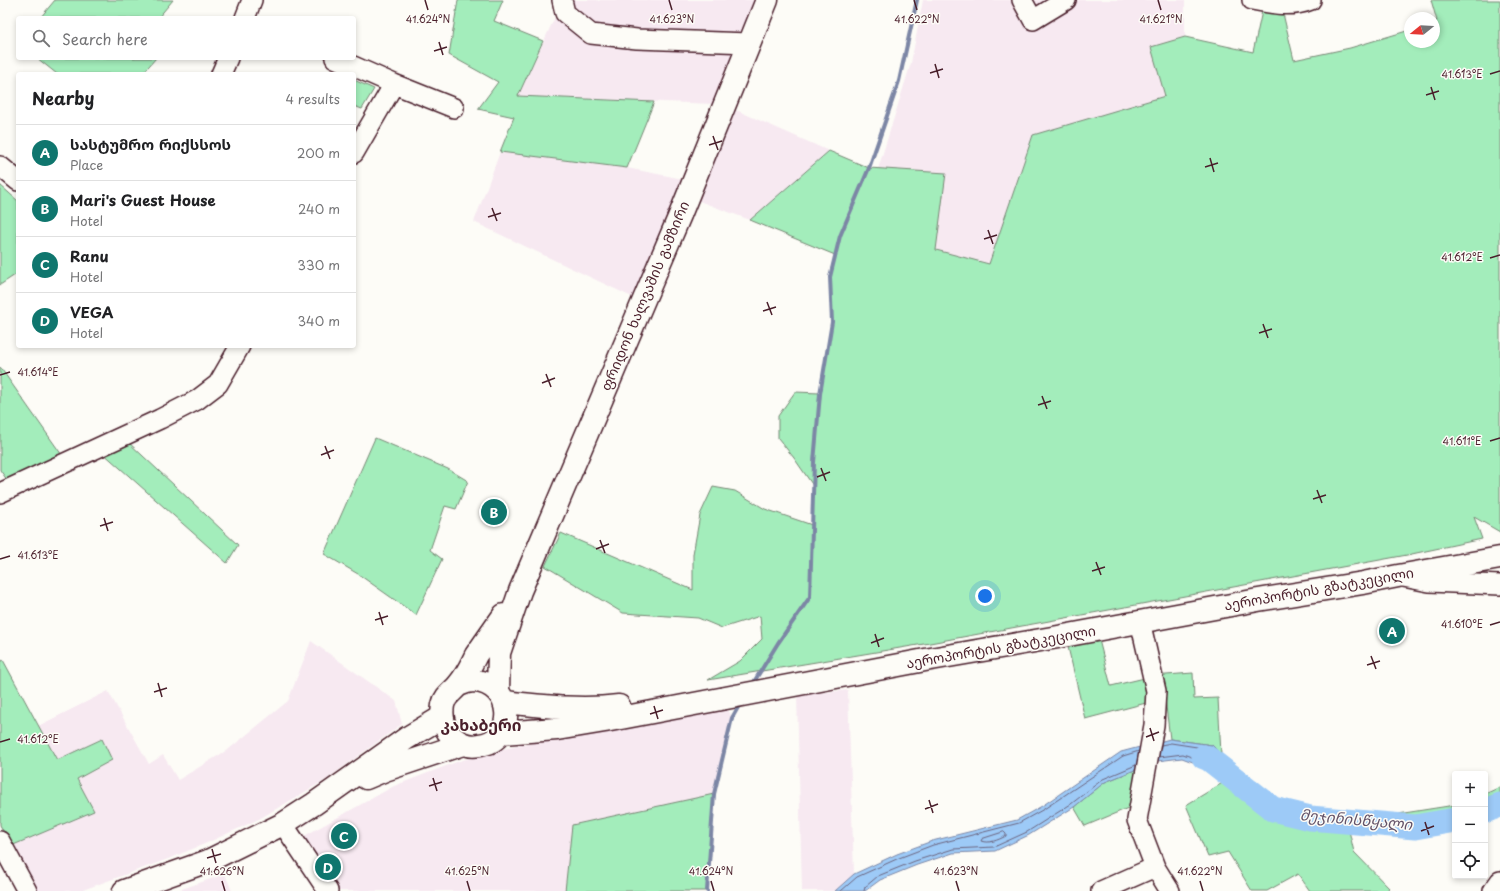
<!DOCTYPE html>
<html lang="en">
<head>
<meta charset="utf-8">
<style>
	:root { --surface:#fff; --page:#f6f6f6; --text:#202124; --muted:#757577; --line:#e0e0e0; --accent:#0f766e }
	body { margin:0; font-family:"Playpen Sans","Noto Sans Georgian",sans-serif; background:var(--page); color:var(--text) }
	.controls { position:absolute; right:12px; bottom:12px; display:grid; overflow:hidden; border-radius:4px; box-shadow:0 2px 6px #0003 }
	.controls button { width:36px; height:36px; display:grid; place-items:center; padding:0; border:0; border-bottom:1px solid var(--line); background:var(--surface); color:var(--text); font:20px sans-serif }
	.compass { position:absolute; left:1404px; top:12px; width:36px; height:36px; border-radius:50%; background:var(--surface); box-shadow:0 2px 6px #0003; rotate:252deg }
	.you { position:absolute; left:985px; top:596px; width:14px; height:14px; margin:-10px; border:3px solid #fff; border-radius:50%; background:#1a73e8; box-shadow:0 0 0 6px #1a73e833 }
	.badge { display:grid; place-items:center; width:26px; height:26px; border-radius:50%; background:var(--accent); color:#fff; font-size:13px; font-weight:700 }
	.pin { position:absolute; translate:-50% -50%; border:2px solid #fff; box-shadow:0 1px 4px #0006 }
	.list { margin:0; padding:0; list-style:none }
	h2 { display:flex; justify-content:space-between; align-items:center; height:52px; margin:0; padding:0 16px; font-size:17px }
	h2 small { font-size:13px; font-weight:400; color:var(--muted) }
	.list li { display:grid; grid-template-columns:26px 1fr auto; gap:12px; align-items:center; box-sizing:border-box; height:56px; padding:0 16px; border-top:1px solid var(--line) }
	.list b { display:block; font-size:15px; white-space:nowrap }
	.list p { margin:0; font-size:13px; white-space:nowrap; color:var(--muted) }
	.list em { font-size:13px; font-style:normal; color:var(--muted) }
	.icon { flex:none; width:22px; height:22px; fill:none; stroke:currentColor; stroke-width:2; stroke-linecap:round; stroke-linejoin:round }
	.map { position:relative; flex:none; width:1500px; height:891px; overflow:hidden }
	.search { position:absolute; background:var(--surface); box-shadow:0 2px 6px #0003; left:16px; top:16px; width:340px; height:44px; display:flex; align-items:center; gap:10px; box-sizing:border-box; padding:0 14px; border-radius:4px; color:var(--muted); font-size:15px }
	.panel { position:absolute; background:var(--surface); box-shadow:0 2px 6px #0003; left:16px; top:72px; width:340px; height:276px; border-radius:4px }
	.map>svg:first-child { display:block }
	.built { fill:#f7e9f1 }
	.green { fill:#a3edbb; stroke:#768673 }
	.water { fill:#9dcaf7; stroke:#7c86a5 }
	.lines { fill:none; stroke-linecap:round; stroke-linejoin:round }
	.shore { stroke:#6b637d; stroke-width:1 }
	.stream { stroke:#7c86a5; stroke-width:4 }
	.river { stroke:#9dcaf7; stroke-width:25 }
	.minor-casing { stroke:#4a1f2b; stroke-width:22 }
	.major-casing { stroke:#4a1f2b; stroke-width:25 }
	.highway-casing { stroke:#4a1f2b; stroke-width:25 }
	.minor { stroke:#fdfcf7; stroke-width:19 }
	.major { stroke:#fdfcf7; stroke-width:22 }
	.highway { stroke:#fdfcf7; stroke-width:22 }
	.ticks { fill:none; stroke:#4a1f2b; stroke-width:1.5 }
	.labels { text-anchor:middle; stroke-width:3; stroke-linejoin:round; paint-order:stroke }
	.street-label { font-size:14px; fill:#4a1f2b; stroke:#fdfcf7 }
	.water-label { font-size:15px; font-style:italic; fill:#635268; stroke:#fdfcf7 }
	.quarter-label { font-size:16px; font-weight:bold; fill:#4a1f2b; stroke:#fdfcf7 }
	.ticks-label { font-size:10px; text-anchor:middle; fill:#4a1f2b; stroke:#fdfcf7; stroke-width:3; stroke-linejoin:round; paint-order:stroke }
</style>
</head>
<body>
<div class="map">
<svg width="1500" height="891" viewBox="0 0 1500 891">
	<rect width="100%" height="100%" fill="#fdfcf7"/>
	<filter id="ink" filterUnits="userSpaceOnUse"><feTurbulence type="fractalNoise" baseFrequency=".025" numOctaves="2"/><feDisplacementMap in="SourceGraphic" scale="8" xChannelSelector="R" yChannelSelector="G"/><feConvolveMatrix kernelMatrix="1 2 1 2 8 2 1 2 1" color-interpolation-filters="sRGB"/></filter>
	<g filter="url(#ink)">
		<path class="built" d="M563,0H597L599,1L600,0H757L713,104L518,96Z
			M923,0H1185V37L1152,48L1165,96L1033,135L989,264L936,250L878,169L911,63Z
			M736,110L829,151L750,220L699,201Z
			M500,152L627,168L683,179L634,298L474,222Z
			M311,641L396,701L402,724L327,779L259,819L207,843L168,859L80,891H35L11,846L94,811L77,779L112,760L101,739L57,760L38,726L108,691L149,764L163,755L178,780L229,749L288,701Z
			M848,690L854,874L835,891H802L797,695Z
			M727,707L732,718L714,794L572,825L565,891H331L297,840L394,786L459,761L498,750L627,724Z
			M225,874L232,891H176Z"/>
		<path class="green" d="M55,0H173L158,18H40Z
			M458,0H503L494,21L543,41L518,96L654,102L627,168L500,152L514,117L478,109L498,82L449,55Z
			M1431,0H1500V532L1474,517L1482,539L1407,555L930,643L708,680L740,661L762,639L760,616L722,628L698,618L623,613L545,566L561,533L693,590V554L700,515L713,487L735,491L765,509L812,525L814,487L794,458L778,438V416L795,392L820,393L832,322L830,277L835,255L750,220L829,151L869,168L946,173L936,250L989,264L1033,135L1165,96L1151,47L1185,37L1253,52L1264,2L1281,5L1294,60L1350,48L1410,30V42H1434V22L1437,21Z
			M37,58H156L142,74H57Z
			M354,80L374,89L362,109L354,106Z
			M0,185L18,201V273L0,285Z
			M0,367L64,458L10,484L0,470Z
			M375,438L448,469L468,481L456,509L445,506L430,550L442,559L416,615L358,574L324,554Z
			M127,441L238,545L227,563L102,452Z
			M1099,640L1111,686L1153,676L1193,673L1194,699L1218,698L1221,754L1212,745L1170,739L1165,698L1085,719L1068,647Z
			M3,660L57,760L102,739L112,760L77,779L94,811L11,846L0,825V662Z
			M1157,761L1140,803L1085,826L1074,807L1105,782Z
			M1239,773L1273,809L1310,818L1347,822L1455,805V820L1415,827L1347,822L1354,852L1389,888L1386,891H1310L1298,874L1267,891H1252L1228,852L1208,857L1186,805Z
			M1500,787V805L1485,811V794Z
			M714,794L707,891H565L572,825Z"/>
		<path class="water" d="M1170,739L1212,745L1239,773L1225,781L1209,768L1182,758L1157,761L1105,782L1074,807L1029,835L995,851L953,853L917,865L880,880L865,891H835L854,874L897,854L932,841L1017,820L1042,806L1121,752Z"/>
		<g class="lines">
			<path class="shore" d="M1159,757L1183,754L1211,764L1225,776L1231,772L1210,749L1171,743L1161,745
				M1004,832L1006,834V836C998,840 989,844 981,841L982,839Z
				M841,891L857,877L899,858L933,845L1019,823L1044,809L1123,756L1139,751
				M864,891L865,887L878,876L915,861L953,849L994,847L1027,832L1071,804L1103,779L1136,765"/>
			<path class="stream" d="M752,685L778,643L810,597L814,462L820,394L832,322L830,277L840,236L869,168L899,81L917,0
				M707,891L714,794L732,718L741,702"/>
			<path class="river" d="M1204,757L1209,759L1273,809L1310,818L1415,827L1455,820
				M1485,811L1500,805"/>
			<defs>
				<path id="minor" d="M562,0L565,13L591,34L637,39L749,43
					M1022,0L1033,20L1066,0
					M1252,0C1272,4 1292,8 1311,0
					M245,18L252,0
					M335,58L394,84L454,108
					M221,74L228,58
					M354,153L394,84
					M0,166L18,181
					M0,493L160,419L197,400L218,384L240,346
					M1403,577L1429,582L1500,585
					M1140,621L1156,691L1154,725L1137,820L1155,867L1170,891
					M283,824L328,891
					M0,841L27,891
					M1101,891L1155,867
					M1493,891L1500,881"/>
				<path id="major" d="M366,778L385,770L463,744
					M124,891L208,861L283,824L314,804L407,738L442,717"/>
				<path id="highway" d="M459,685C463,683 469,681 474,681C514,683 518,741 479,745C470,747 461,744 454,738C444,731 441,717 443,705C445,695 453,692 459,684C466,676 471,665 476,655C485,642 495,628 504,615
					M498,691L499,653L520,591L680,215L767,0
					M505,702C542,706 581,711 619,706
					M501,733L557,729L605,721L925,660L1058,637L1258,600L1363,583L1398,576L1500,558"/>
			</defs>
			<use href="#minor" class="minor-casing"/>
			<use href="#major" class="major-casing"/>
			<use href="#highway" class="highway-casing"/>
			<use href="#minor" class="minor"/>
			<use href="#major" class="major"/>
			<use href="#highway" class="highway"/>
		</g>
	</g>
	<path class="ticks" d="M425,0L428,10M669,0L672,10M914,0L917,10M1158,0L1161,10M439,42L443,55M434,51L447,47M935,64L939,78M930,73L943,69M1490,74L1500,71M1431,87L1435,100M1426,95L1439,91M713,136L718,150M709,145L722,141M1210,158L1214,172M1205,167L1218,163M492,208L497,221M488,217L501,213M988,230L993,244M984,239L997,235M1490,258L1500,255M767,302L772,315M763,311L776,307M1263,324L1268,338M1259,333L1272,329M546,374L551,387M0,375L10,372M542,383L555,378M1042,396L1047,409M1038,405L1051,401M1490,441L1500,438M325,446L330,459M321,455L334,450M821,468L826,481M817,477L830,472M1317,490L1322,503M1313,499L1326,495M104,518L108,531M100,526L113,522M600,540L605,553M596,549L609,544M0,559L10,556M1096,562L1101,575M1092,571L1105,567M379,612L383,625M375,620L388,616M1490,625L1500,622M875,634L879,647M871,643L884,638M1371,656L1376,669M1367,665L1380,661M158,683L162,697M154,692L167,688M654,706L658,719M650,714L663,710M1150,728L1154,741M1146,737L1159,732M0,742L10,739M433,778L437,791M429,786L442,782M929,800L933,813M925,809L938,804M1425,822L1429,835M1421,831L1434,826M212,849L216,863M207,858L221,854M222,881L225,891M467,881L470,891M711,881L714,891M956,881L959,891M1200,881L1203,891"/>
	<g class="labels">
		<g class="street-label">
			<text transform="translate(645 296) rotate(-67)" y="5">ფრიდონ ხალვაშის გამზირი</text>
			<text transform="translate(1319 589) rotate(-10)" y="5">აეროპორტის გზატკეცილი</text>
			<text transform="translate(1001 647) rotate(-10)" y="5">აეროპორტის გზატკეცილი</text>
		</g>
		<g class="water-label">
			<text transform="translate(1356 820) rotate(5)" y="5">მეჯინისწყალი</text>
		</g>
		<g class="quarter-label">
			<text x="481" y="731">კახაბერი</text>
		</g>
	</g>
	<g class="ticks-label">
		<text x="428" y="23">41.624°N</text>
		<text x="672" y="23">41.623°N</text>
		<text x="917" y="23">41.622°N</text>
		<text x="1161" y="23">41.621°N</text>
		<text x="1462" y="78">41.613°E</text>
		<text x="1462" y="261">41.612°E</text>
		<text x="38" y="376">41.614°E</text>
		<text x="1462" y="445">41.611°E</text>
		<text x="38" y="559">41.613°E</text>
		<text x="1462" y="628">41.610°E</text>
		<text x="38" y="743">41.612°E</text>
		<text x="222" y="875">41.626°N</text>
		<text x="467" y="875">41.625°N</text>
		<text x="711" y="875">41.624°N</text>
		<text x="956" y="875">41.623°N</text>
		<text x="1200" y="875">41.622°N</text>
	</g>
</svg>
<div class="controls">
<button>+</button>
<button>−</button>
<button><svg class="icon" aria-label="locate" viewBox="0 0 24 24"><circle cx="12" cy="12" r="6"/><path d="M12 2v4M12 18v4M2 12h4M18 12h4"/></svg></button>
</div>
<svg class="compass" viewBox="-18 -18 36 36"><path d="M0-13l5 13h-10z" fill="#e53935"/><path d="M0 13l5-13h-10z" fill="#757577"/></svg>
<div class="you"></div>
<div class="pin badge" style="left:1392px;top:631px">A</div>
<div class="pin badge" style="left:494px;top:512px">B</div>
<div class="pin badge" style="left:344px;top:836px">C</div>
<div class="pin badge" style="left:328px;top:867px">D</div>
<div class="search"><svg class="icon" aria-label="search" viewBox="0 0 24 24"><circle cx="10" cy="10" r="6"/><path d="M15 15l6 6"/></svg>Search here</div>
<section class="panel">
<h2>Nearby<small>4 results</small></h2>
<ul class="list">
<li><span class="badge">A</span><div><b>სასტუმრო რიქსსოს</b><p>Place</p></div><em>200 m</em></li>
<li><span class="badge">B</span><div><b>Mari's Guest House</b><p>Hotel</p></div><em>240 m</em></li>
<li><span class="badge">C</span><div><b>Ranu</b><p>Hotel</p></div><em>330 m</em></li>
<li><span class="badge">D</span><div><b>VEGA</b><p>Hotel</p></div><em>340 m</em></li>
</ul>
</section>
</div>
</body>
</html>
